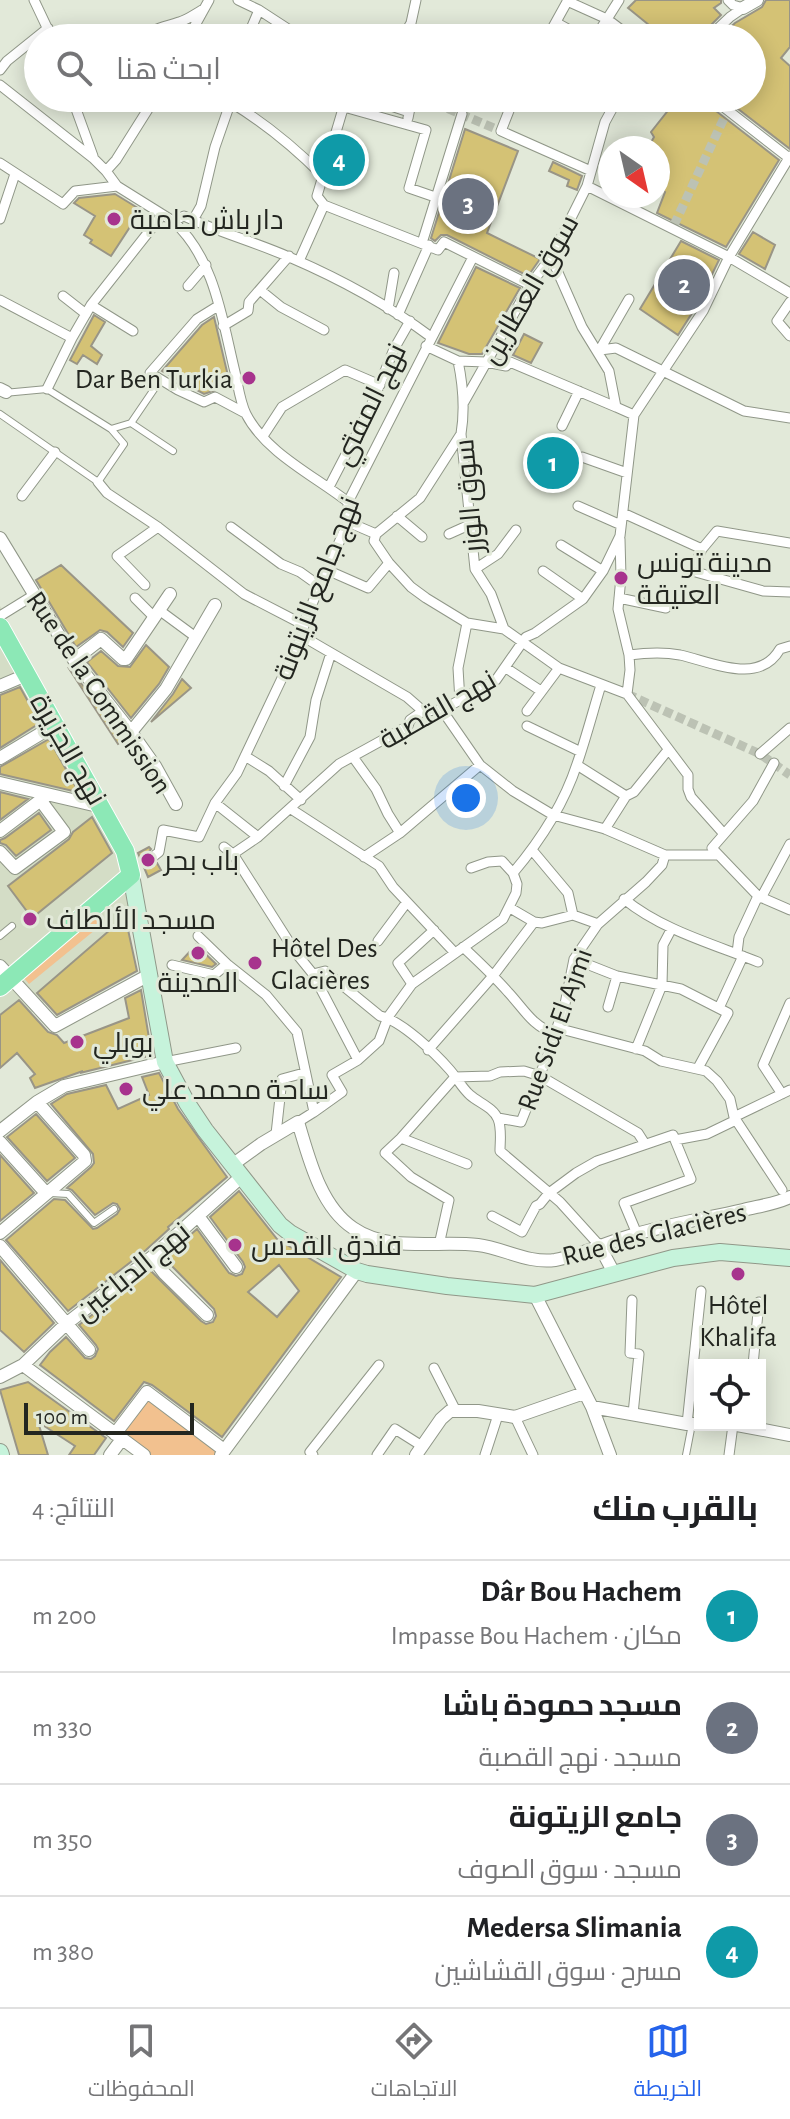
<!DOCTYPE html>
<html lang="ar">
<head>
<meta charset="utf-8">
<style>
	:root { --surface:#fff; --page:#f2f2f2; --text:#202124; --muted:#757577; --line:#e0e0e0; --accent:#2563eb }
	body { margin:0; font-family:"Alegreya Sans",Cairo,sans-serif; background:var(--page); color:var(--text); direction:rtl }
	.controls { position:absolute; right:24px; bottom:24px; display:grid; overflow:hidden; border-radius:0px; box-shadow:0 4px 20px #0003 }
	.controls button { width:72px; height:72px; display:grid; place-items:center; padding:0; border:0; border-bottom:2px solid var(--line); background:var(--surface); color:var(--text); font:40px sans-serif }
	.compass { position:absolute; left:598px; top:136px; width:72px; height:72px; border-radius:50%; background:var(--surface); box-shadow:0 4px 20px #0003; rotate:146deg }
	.scale { position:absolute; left:24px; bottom:20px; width:170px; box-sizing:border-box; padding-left:8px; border:4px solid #232620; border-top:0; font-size:22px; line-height:28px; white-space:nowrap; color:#232620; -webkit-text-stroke:6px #e2e9d9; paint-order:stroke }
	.you { position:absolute; left:466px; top:798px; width:28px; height:28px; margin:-20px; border:6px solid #fff; border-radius:50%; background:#1a73e8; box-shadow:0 0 0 12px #1a73e833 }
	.badge { display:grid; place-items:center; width:52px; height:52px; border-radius:50%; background:var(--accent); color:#fff; font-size:26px; font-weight:700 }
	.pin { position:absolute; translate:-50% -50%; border:4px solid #fff; box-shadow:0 2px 8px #0006 }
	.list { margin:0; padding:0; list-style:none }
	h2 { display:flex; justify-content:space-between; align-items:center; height:104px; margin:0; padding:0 32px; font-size:34px }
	h2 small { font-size:26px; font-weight:400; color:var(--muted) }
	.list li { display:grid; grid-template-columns:52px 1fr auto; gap:24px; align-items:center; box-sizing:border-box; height:112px; padding:0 32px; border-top:2px solid var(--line) }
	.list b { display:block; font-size:30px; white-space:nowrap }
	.list p { margin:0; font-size:26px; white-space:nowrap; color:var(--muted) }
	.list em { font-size:26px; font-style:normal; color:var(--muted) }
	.icon { flex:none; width:44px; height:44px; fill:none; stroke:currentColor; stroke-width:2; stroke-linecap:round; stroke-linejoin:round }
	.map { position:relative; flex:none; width:790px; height:1455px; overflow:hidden; direction:ltr }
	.search { position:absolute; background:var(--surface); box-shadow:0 4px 20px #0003; left:24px; right:24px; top:24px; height:88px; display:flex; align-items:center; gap:20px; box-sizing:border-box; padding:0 28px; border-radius:44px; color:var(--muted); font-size:30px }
	.sheet { height:552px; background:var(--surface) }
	nav { display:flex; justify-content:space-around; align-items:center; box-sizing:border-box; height:112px; border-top:2px solid var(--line); background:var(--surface); font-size:22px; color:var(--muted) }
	nav a { display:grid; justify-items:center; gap:4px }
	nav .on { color:var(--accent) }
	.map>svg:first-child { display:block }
	.built { fill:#d4ddc6 }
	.green { fill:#f2c18f }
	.building { fill:#d4c275; stroke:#999586; stroke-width:2; fill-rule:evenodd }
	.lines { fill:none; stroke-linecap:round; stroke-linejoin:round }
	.pedestrian-tunnel { stroke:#bcc2b4; stroke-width:9; stroke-dasharray:9 4.5; stroke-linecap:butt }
	.service-casing { stroke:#909788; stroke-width:8 }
	.pedestrian-casing { stroke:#909788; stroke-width:11 }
	.minor-casing { stroke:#909788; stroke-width:14 }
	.secondary-casing { stroke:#909788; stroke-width:18 }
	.primary-casing { stroke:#fff; stroke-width:20 }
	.service { stroke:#fff; stroke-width:6 }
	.pedestrian { stroke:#fff; stroke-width:9 }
	.minor { stroke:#fff; stroke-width:12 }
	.secondary { stroke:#c6f3db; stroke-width:16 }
	.primary { stroke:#8ce8b6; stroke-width:18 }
	.poi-dot { fill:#a7338d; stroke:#e2e9d9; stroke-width:3 }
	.labels { text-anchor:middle; stroke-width:6; stroke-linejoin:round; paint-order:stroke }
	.poi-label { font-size:28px; fill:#232620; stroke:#e2e9d9; text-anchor:start }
	.street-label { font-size:28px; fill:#232620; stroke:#e2e9d9 }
</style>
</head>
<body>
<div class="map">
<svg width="790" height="1455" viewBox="0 0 790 1455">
	<rect width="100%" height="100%" fill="#e2e9d9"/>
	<path class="built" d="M0,606L39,680L112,808L133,852L143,920L0,1039Z"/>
	<path class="green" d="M100,915L106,921L29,984L24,978Z
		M148,1396L220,1450L217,1455H148L119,1434Z"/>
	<path class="building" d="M636,0H721V3L714,8L721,15L703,33L701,38H665L628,8Z
		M766,0H790V47L781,58L790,66V149L724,98H752V38H719L735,23L762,7Z
		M678,98H705L707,104L779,160L726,247L657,213L665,192L658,187V148H648L654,137L651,132Z
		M465,129L518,151L487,233L540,259L528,276L447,235H441L435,241L431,238Z
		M553,162L582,176L577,190L567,186L569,180L549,171Z
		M115,194L141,210L111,256L90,243L92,240L84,235L95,216L74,203L79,198Z
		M753,232L775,245L765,269L739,254Z
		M681,241L719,260L696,307L678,335L640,309Z
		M476,267L520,288L482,354H469L438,343Z
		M94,315L105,322L91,346L102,355L97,364L83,355L77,364L70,360Z
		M214,317L229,380L216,390L204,394L162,371L202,325Z
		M524,334L542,343L531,363L513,355Z
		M61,565L133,633L123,647L107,632L100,630L76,647L36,580Z
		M146,645L169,667L159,684L131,718L87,662L101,651L118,666L130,667Z
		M68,667L124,737L125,740L118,744Z
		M182,679L191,688L151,722L173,694Z
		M20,687L40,723L0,748V695Z
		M49,739L77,789L73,791L0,774V767Z
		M0,792L28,799L0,820Z
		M39,813L51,830L16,856L6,845L0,843V840L5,838Z
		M92,817L112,853L32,918L8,886L69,839L73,832Z
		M149,847L151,849L147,854L148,860L152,863H157L161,870L148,877L138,853Z
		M118,923L127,925L137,971L57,1015L37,993Z
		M196,945L216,964L212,967L182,960Z
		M141,990L149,1038L146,1039L149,1056L80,1073L83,1071L35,1088L30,1078L35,1074L17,1053L0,1068V1015L19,1000L48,1032L57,1035L64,1043L129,1018L125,998Z
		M159,1073L178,1109L227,1177L168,1227L169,1229L146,1250L68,1311L6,1240L54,1199L65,1200L93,1229L97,1228L117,1214L120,1209L117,1204L113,1203L95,1215L72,1190L67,1188L91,1167L94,1163L93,1154L51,1104L67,1094L106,1085L118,1109L149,1095L142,1077Z
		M36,1114L75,1158L47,1181L7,1137Z
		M0,1155L34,1193L0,1221Z
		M239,1191L277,1239L341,1277L222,1437L152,1385L144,1382L114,1421L40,1365L50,1352L66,1337L85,1358L91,1359L95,1356L98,1349L96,1345L79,1325L150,1270L201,1321L206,1324L213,1322L216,1316L214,1309L164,1258L197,1229L229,1273L236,1276L242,1274L245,1267L243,1262L210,1217ZM279,1265L299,1291L277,1317L248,1292Z
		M0,1260L54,1323L24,1352L0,1330Z
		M28,1382L106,1438L94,1455H69L75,1446L38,1422L48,1455H19L0,1390Z"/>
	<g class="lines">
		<path class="pedestrian-tunnel" d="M423,98L501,131
			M674,225L725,116
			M627,694L760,754L790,775
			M141,863L154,856"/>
		<defs>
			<path id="service" d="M4,393L47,389L111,429L131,423L161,379
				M0,414L98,482L124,444L111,429
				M131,423L173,451
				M0,936L12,926
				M51,1193L68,1194L94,1223L114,1209
				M686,1455L692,1424"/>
			<path id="pedestrian" d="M34,0L52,38
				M238,0L259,10L302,38
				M567,1L607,19L632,38
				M557,23L584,38
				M406,32L425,38
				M142,38C154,28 165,27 179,22C187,20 195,14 202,10
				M188,38L209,0
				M247,38L259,10
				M402,38L411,23L416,0
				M547,38L568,0
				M595,38L619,0
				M708,38L730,17L743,8L733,5L728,0
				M0,70L7,61L48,28
				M0,85L94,159L106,171L117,186L173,221L184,216C218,232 255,242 289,257C338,278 388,305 431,337
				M72,98L93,156
				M367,98L409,112
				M514,98L501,131L591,171
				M712,98L789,158
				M230,102C265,123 294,147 323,176
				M344,107L426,130L409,188L435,197
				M408,118L412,98
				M0,163L63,204L75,191L117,186
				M106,171L116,160L155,98
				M587,186L729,257L790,293
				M324,205L438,250L444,242L530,285
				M0,219L15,174
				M193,220L201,206L215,147L232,98
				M173,221C215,259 222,319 235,372C238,385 240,402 246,414C266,453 315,476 348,502
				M422,243L462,114
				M552,256L556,268L582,327L609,371L616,407L634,415
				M299,261L324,205L317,196L342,112L349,98
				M188,286L206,265
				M260,290L281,307L324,330
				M63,296L86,314
				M0,300L72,338
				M790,302L777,321L790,336
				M91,305L133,331
				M218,306L197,319L150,373L178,390L204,402L215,397L245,413
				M388,309L394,273
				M398,315L429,245
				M223,326L248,311L249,302L289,256
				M426,346L458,361L486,362L506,366L510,362L616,407
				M600,350L616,348L744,411L790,418
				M599,351L629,299
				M458,361C463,385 465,410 461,434L475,569L491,594L504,629L559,668L627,694
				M47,389L72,338L91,305L162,215
				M464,402L530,285L552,256L587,186L605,122L618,98
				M562,426L579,391
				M263,436L282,407L345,370L380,385
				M582,457L627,473
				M98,482L107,493L158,527L244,594L304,625
				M329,487L371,406L394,349L410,321
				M22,496L55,452
				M578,506L621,525
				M623,513L702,549L692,571L763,591L790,592
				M397,516L422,537
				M348,522L376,534L374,541L389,563L411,587L426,598L467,623L504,629
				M231,527L281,564L300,572L321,587
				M376,534L420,498L461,434
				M449,534L469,525
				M620,539L621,577L618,609L629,655L630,670L627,694L688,775V789L691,797L724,834
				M561,545L603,571
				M702,549L717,531L790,543
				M475,569L498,554L516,530
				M327,570L368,588L389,563
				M543,571L583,599
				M145,585L117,556L158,527
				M135,598L154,617
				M619,598L666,608
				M159,610L197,638
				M0,616L34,595
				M302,636L407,697L423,711
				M629,655C645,653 664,652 680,655C712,662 759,686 780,649L790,646
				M506,668L541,691
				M460,701L458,668L467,623
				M442,710L480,765L513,791L553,815L605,829L665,855
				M527,711L559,668
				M527,726L581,752
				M760,754L790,728
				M245,756L269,771L301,800
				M353,757L376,789L388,814L400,833
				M774,763L753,801L712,848L758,896L790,910
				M577,765L626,796
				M284,786L310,737L316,700L331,653
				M215,803L258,837
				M291,809L379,866L393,887L455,953
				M605,829L626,796L634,792L668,750
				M224,847L233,854L296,953L313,974L358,1060
				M532,850L568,893L573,915
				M233,854L258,837L339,764L408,726L410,720L423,711L442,710L496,680L526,637L535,633L583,599L603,571L620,536L634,415L703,311L729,257L790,156
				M154,856L159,852L163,830L199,837L215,803L237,773L302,636L305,620L348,522V502L473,257
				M364,857L400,833L480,765
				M513,873C540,841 564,804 577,764C586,738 593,711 601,685
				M761,898L790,844
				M624,899C662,930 713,944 758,962
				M510,908L534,922L542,923L573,915L598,924
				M198,936L227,964L266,995L297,1032L314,1112L298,1122
				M378,941L407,902
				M463,947C478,961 494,976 508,992C524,1009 532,1026 555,1034
				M737,953L739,937L758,896
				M574,959L617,976L681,989L728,1013L698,1068
				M172,965L214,975L227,964
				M313,974L325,971L380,1016C401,1020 436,1054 450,1070C457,1078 462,1088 470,1095C479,1103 493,1107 498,1119C502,1129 500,1141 500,1151L560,1202L599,1245
				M412,984L398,963L434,930
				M608,1007L617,976
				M719,1008L743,956
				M557,1028L645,1051L661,1061L706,1071L717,1081L730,1099L734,1117L782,1190
				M636,1049L662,985L663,945L672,928
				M428,1050L493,976L534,922
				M165,1062L236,1048
				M782,1094L763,1065L790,1003
				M314,1112L342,1092L332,1075L358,1060L379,1041L388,1017L412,984L503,919L516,893L517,884L513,873L502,861L488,862L471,868
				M734,1117L790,1090
				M498,1118L521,1122L547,1057L565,1004L574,959L598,924L646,882L662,865L665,855H718
				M276,1134L282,1079L304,1073
				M401,1138L467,1164
				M492,1216L522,1232L536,1206L540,1204L549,1193L576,1173L597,1161L673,1135L675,1140L707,1134L736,1120
				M637,1234L624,1203L691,1179L675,1140
				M439,1245L449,1200L411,1177L385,1153L401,1138L455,1077L490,1076L500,1072L524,1071L540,1076L638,1133L645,1144
				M632,1300L630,1353L639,1354L633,1414
				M753,1365L759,1302
				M434,1368L456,1411
				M515,1417L533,1455
				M687,1424L701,1291
				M313,1455L310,1452L379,1365
				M377,1455L395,1429L422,1446
				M485,1455L498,1415
				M729,1455L733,1425"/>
			<path id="minor" d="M743,8L757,0
				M0,389L6,392
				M0,538L74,660L131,732L155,766L176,804
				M74,660L101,639L123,659H126L170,594
				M0,686L26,675
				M131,732L166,689L215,605
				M0,758L55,725
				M0,783L102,807
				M0,831L46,796
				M0,852L15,868L64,832L41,801
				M0,966L55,1026L149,975
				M0,1131L37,1102L64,1086L165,1062
				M0,1142L46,1193
				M232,1165L261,1144L298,1122C309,1158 320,1206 353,1228C389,1253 437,1240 478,1245C503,1248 529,1264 555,1260C583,1255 609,1241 636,1234C671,1224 708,1218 743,1210C759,1206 776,1204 790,1197
				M198,1216L236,1267
				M0,1233L85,1161L84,1155L37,1102
				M599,1245L614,1273
				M0,1246L89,1350
				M152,1257L164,1273L207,1315
				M535,1295L592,1407L610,1455
				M23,1365L144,1455
				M0,1377L23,1365L66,1324L152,1257L241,1177
				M592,1407L687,1424H700
				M737,1425L790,1435
				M115,1434L147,1392L224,1450
				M110,1455L122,1439
				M221,1455L357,1271
				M416,1455L441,1419L450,1411H478L515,1417L584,1393"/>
			<path id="secondary" d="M131,875L165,1062L187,1103L205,1130L280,1225L290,1233L357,1271L367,1274L447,1286L535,1295L673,1258L720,1252L790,1258
				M0,1452L1,1455"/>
			<path id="primary" d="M0,627L125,851L131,875L0,987"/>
		</defs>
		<use href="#service" class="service-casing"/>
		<use href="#pedestrian" class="pedestrian-casing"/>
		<use href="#minor" class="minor-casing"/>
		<use href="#secondary" class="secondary-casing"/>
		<use href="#primary" class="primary-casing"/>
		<use href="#service" class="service"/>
		<use href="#pedestrian" class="pedestrian"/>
		<use href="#minor" class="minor"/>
		<use href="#secondary" class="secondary"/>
		<use href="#primary" class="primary"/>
	</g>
	<g class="poi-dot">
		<circle cx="114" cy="219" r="8"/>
		<circle cx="249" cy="378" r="8"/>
		<circle cx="621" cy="578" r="8"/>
		<circle cx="148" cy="860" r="8"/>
		<circle cx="30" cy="919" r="8"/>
		<circle cx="198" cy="953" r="8"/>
		<circle cx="255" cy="963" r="8"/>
		<circle cx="77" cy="1042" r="8"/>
		<circle cx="126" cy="1089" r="8"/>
		<circle cx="235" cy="1245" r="8"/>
		<circle cx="738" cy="1274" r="8"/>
	</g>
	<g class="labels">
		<g class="poi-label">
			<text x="130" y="229">دار باش حامبة</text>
			<text x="233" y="388" text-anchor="end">Dar Ben Turkia</text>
			<text x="637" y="572">مدينة تونس<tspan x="637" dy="32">العتيقة</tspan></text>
			<text x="164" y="870">باب بحر</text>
			<text x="46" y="929">مسجد الألطاف</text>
			<text x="271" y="957">Hôtel Des<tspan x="271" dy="32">Glacières</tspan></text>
			<text x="198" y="992" text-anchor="middle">المدينة</text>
			<text x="93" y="1052">بوبلي</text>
			<text x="142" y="1099">ساحة محمد علي</text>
			<text x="251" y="1255">فندق القدس</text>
			<text x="738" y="1314" text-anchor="middle">Hôtel<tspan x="738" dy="32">Khalifa</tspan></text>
		</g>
		<g class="street-label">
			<text transform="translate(529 289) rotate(-60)" y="10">سوق العطارين</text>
			<text transform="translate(369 404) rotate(-64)" y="10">نهج المفتي</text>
			<text transform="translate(468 496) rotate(-95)" y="10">سوق الوزر</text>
			<text transform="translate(316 588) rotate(-69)" y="10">نهج جامع الزيتونة</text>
			<text transform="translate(100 692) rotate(56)" y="10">Rue de la Commission</text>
			<text transform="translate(437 709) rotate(-30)" y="10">نهج القصبة</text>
			<text transform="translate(69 749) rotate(60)" y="10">نهج الجزيرة</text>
			<text transform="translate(554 1029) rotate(-70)" y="10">Rue Sidi El Ajmi</text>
			<text transform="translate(654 1233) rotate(-14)" y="10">Rue des Glacières</text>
			<text transform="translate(132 1271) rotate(-39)" y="10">نهج الدباغين</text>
		</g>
	</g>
</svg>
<div class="controls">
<button><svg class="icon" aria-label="locate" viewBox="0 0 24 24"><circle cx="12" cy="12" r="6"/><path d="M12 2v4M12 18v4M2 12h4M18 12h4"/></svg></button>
</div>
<svg class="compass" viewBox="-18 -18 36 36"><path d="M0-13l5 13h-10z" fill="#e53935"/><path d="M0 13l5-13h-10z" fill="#757577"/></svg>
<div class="scale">100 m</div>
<div class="you"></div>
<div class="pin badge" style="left:553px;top:463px;background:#0f9aa8">1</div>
<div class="pin badge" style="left:684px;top:285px;background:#6b7280">2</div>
<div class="pin badge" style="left:468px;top:204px;background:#6b7280">3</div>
<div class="pin badge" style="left:339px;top:160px;background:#0f9aa8">4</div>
<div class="search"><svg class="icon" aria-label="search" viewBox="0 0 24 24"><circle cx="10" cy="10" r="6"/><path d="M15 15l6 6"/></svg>ابحث هنا</div>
</div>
<section class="sheet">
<h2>بالقرب منك<small>النتائج: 4</small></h2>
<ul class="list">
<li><span class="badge" style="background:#0f9aa8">1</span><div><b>Dâr Bou Hachem</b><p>مكان · Impasse Bou Hachem</p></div><em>200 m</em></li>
<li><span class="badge" style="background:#6b7280">2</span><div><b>مسجد حمودة باشا</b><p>مسجد · نهج القصبة</p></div><em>330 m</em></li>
<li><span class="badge" style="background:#6b7280">3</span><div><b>جامع الزيتونة</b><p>مسجد · سوق الصوف</p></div><em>350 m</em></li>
<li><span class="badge" style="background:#0f9aa8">4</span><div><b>Medersa Slimania</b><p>مسرح · سوق القشاشين</p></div><em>380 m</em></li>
</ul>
</section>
<nav>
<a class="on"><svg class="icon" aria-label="map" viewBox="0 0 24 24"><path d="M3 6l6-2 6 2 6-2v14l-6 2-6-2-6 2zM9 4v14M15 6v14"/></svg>الخريطة</a>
<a><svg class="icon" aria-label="directions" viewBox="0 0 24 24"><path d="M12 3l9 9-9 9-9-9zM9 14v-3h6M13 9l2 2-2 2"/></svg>الاتجاهات</a>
<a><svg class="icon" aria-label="saved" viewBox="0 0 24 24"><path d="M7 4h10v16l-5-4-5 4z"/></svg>المحفوظات</a>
</nav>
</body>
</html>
